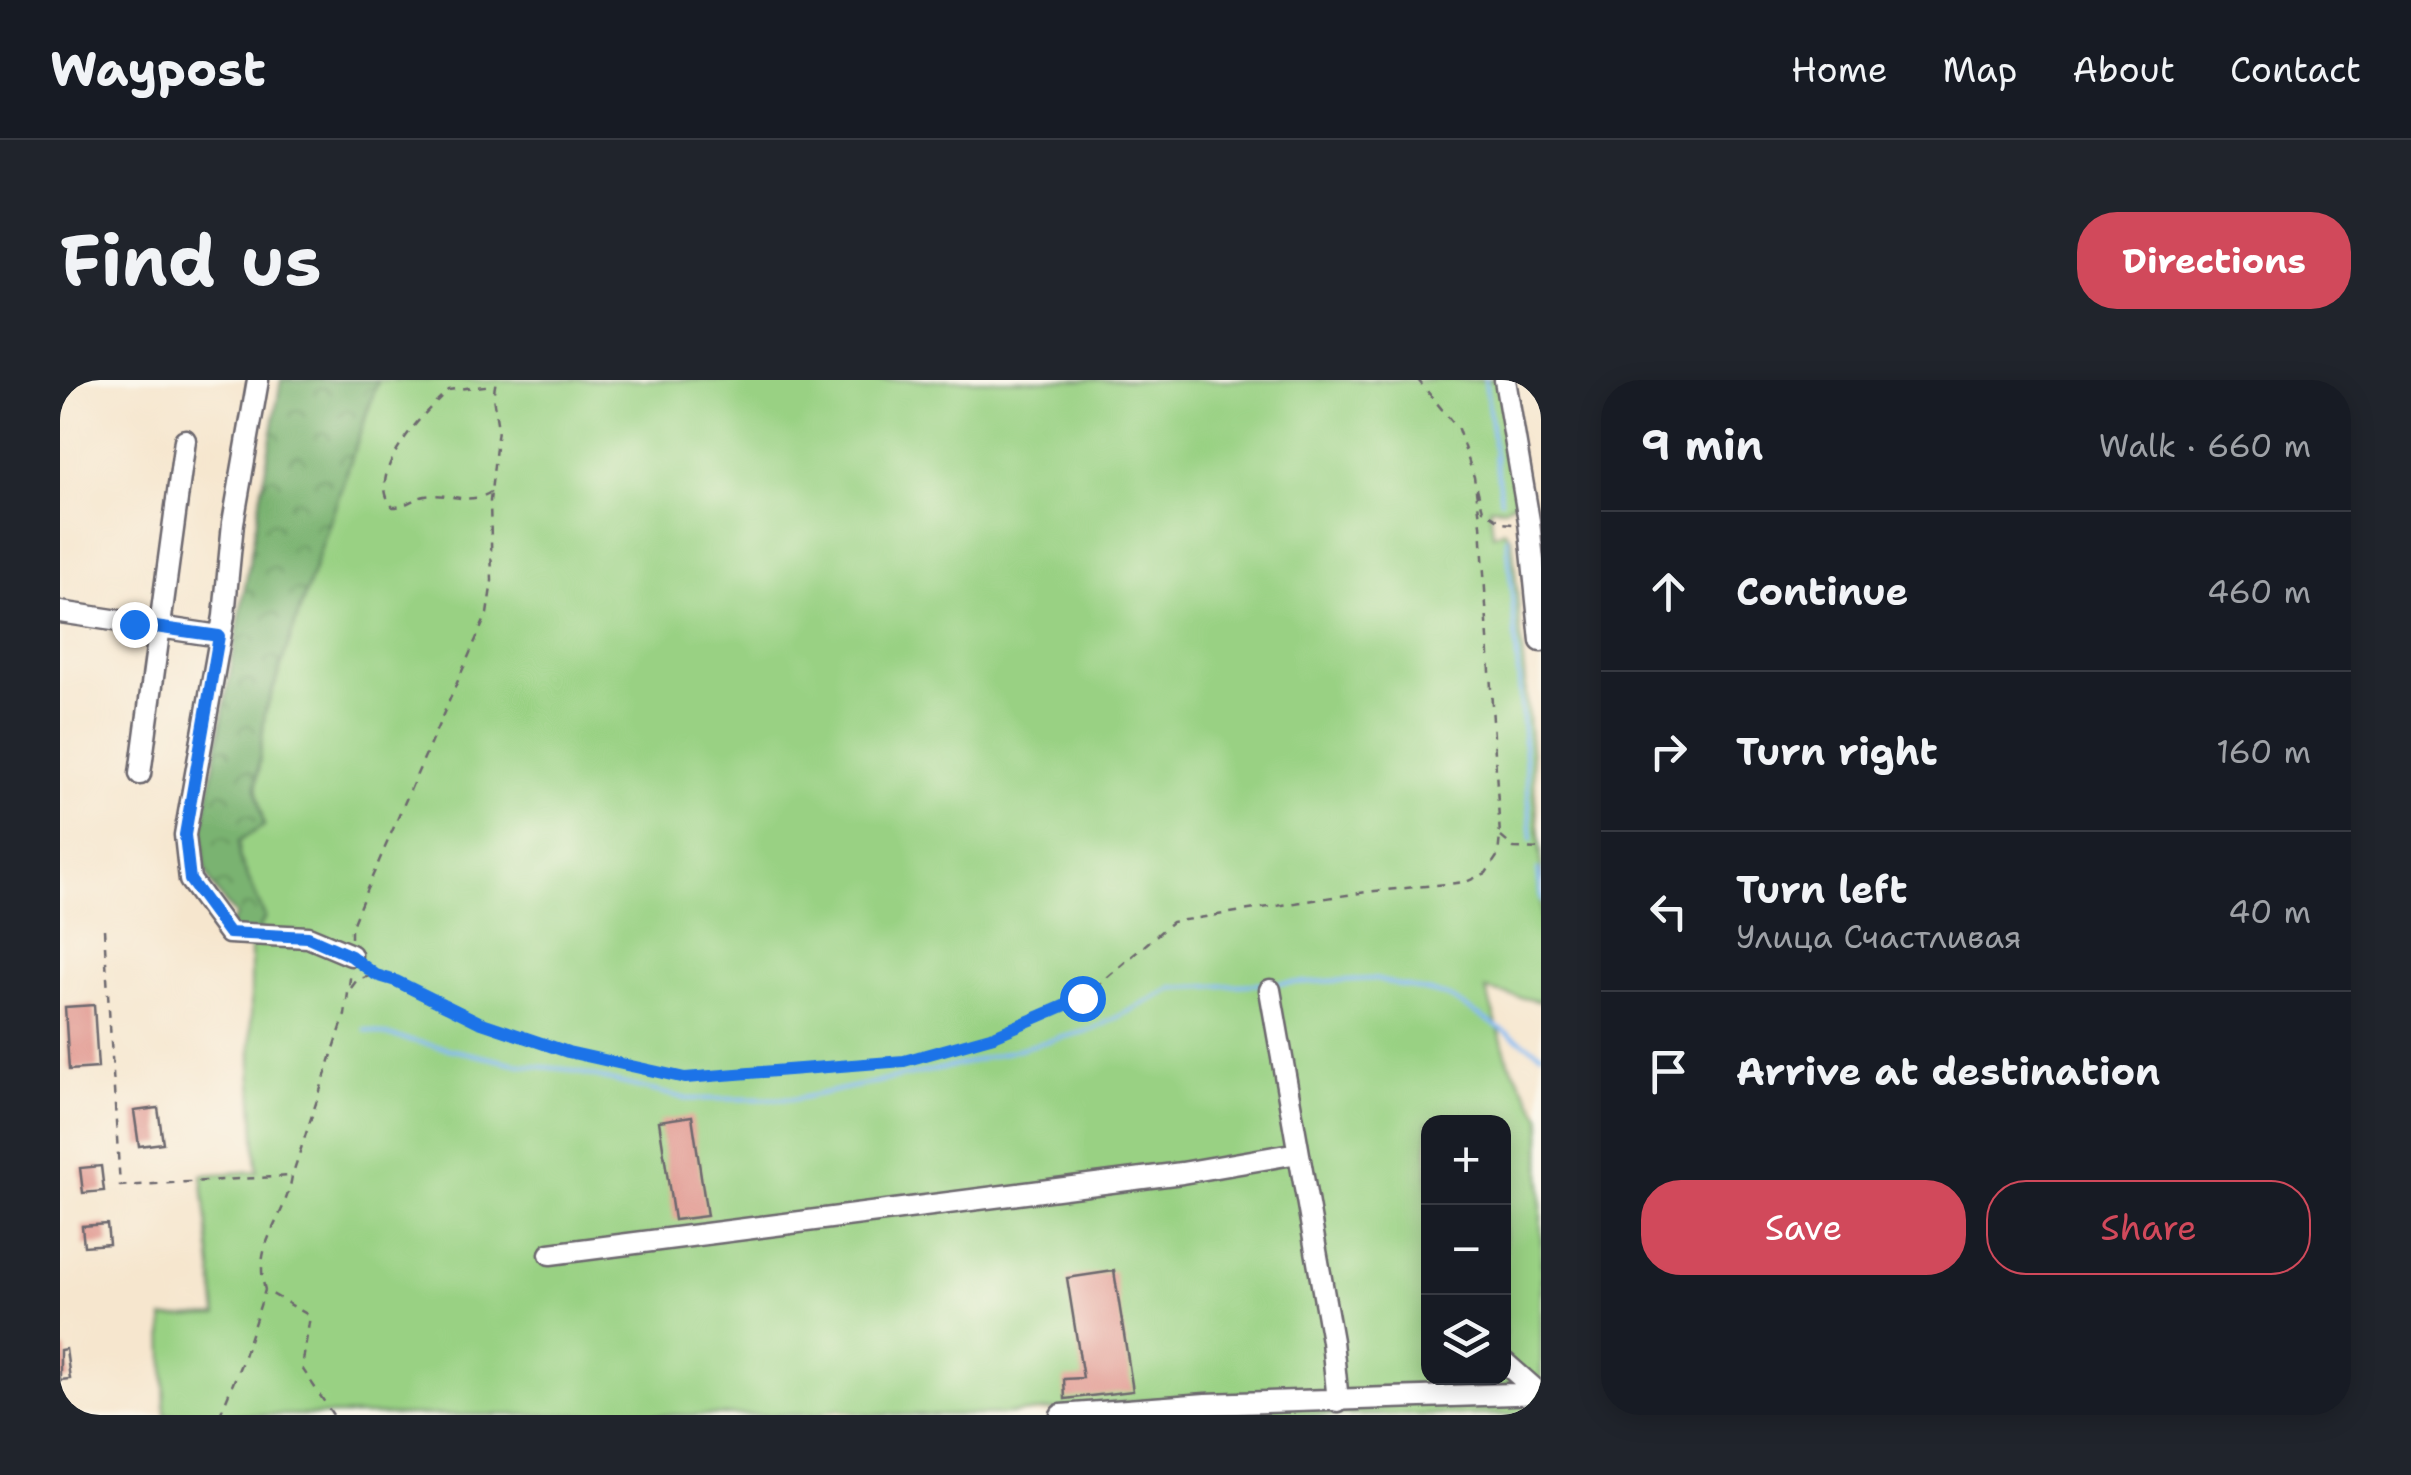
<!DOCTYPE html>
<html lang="en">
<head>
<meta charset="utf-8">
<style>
	:root { --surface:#171b24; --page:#20242c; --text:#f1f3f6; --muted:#9ea1a6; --line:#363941; --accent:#d1495b }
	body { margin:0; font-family:"Shantell Sans",sans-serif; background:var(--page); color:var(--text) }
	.controls { position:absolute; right:30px; bottom:30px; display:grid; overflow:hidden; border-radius:20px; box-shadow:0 5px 25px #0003 }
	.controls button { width:90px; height:90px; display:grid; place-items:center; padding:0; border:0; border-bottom:2px solid var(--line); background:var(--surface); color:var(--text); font:50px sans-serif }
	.stop { position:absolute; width:30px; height:30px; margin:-22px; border:8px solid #1a73e8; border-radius:50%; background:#fff }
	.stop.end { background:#1a73e8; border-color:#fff; box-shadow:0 2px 10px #0008 }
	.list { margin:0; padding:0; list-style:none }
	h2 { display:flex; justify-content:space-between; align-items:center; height:130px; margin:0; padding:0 40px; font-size:42px }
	h2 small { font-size:32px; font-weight:400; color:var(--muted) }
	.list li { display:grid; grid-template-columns:65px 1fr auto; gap:30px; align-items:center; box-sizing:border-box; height:160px; padding:0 40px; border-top:2px solid var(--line) }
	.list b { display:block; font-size:38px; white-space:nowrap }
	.list p { margin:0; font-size:32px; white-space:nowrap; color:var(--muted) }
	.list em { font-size:32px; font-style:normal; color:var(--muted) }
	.actions { display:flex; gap:20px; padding:30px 40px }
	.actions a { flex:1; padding:22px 0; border:2px solid var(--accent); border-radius:40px; text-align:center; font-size:35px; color:var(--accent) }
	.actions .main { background:var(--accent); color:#fff }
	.icon { flex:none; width:55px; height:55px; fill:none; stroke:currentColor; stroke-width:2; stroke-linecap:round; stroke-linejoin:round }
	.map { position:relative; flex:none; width:1481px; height:1035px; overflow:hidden; border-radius:40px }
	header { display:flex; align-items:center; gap:60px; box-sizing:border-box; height:140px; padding:0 50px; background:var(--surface); border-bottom:2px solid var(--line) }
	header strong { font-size:48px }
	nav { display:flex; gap:55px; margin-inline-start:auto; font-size:35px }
	.intro { display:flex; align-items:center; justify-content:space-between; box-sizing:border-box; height:240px; padding:0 60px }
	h1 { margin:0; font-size:70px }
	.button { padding:25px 45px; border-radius:40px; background:var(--accent); color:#fff; font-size:35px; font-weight:700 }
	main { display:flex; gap:60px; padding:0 60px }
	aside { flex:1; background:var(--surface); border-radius:40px; box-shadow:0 5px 25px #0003 }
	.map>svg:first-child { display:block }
	.grass { fill:#99d183; stroke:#5e7a5f; stroke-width:2.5; fill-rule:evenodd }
	.forest { fill:url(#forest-crowns); stroke:#4e6a56; stroke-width:2.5 }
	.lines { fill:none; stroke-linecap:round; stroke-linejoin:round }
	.stream { stroke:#84b9f2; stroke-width:4 }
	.building { fill:#de8e86 }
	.minor-casing { stroke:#6c676e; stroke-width:25 }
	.path { stroke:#6c676e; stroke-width:2.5; stroke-dasharray:8 8; stroke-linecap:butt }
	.minor { stroke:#fff; stroke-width:20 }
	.route { stroke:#1a73e8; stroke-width:12 }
</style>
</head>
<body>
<header>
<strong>Waypost</strong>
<nav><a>Home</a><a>Map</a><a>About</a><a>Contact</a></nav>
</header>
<div class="intro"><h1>Find us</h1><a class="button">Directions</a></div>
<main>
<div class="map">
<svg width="1481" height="1035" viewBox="0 0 1481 1035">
	<defs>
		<pattern id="forest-crowns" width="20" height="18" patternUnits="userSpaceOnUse" patternTransform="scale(2.5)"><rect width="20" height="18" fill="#7ab371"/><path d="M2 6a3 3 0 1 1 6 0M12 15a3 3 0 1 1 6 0" fill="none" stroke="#64915e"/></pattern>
	</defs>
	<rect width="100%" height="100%" fill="#fbf7ec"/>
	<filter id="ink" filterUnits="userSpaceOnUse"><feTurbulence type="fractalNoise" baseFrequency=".01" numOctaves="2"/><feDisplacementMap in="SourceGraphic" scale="20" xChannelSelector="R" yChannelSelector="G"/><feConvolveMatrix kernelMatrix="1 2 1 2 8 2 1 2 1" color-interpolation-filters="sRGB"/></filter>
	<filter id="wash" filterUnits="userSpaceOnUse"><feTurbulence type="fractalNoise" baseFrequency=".0048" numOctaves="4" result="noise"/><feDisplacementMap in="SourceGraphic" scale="40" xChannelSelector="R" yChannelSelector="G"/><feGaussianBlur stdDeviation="2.25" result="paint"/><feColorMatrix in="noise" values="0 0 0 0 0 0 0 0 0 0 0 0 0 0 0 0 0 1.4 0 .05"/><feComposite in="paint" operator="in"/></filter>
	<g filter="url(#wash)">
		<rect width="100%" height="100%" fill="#f6e6ce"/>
		<path class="grass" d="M318,0H1440L1457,120L1444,128L1430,127L1433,155L1444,150L1452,159L1481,479V622L1426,610L1448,680L1481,736V1035H1131L1127,1017L937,1035H809L776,1030L755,1035H105L103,938L157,935L142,795L197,791L191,684V563L205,537L179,476V461L204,446L196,408L205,333ZM1368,742H1444V998H1368Z"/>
		<path class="forest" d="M221,0H318L205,333L196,408L204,446L179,461V477L205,537L191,563L169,544L176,536C144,499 143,494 143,447Z"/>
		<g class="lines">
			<path class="stream" d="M1425,0L1441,120
				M1447,157L1472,459
				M1478,490L1481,520
				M305,650L461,685L504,689L628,719H736L898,685L1034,649L1114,608L1313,599L1387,616L1481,673"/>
		</g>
		<g id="blocks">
			<path class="building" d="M34,625L38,688L9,690L5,627Z
				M98,728L103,763L79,766L74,731Z
				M632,736L647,836L614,840L599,741Z
				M41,786L44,811L23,813L20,788Z
				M47,844L49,864L24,866L22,846Z
				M1054,891L1073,1011L1005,1019L1004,999L1023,998L1007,898Z
				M6,969L10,999L0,1000V970Z"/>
		</g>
	</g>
	<g filter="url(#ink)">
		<use href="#blocks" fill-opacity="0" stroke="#6c676e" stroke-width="2.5"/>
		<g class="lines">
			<defs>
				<path id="minor" d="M198,0L173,143L164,236L125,455L130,500L169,553L248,557L291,575
					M1445,0L1469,141L1481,261
					M0,232L159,256
					M80,394L125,60
					M1210,610L1272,961L1278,1022
					M490,874L1122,793L1238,773
					M1444,982L1479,1013
					M1001,1035L1146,1024L1481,1013"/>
			</defs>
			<use href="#minor" class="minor-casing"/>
			<path class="path" d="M1417,108L1423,130L1443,143L1453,144
				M431,112C409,126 389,112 365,116C353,118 346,127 333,127C303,94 364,33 388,10L434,5
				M1441,457L1454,468L1481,469
				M44,549L60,806L231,796
				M291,558V548L306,511L427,234L432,201L430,121L438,49L433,17L436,0
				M303,587L419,641L508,673L625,698L843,681L934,656L1022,619L1112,542L1306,512L1406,502L1426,493L1438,475L1440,456L1421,144L1414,97L1398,49L1358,0
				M291,608L297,600L313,595
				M160,1035L183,979L205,910
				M273,1035L242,988L250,936L205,910C192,862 225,842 232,796L285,635L291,591"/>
			<use href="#minor" class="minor"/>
		</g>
	</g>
	<g class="lines" filter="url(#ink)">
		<path class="route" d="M74,244L159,256L125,455L130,500L169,553L248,557L291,576L316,595L336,601L419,642L508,672L625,698L844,681L934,656L1022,618"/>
	</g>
</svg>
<div class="controls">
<button>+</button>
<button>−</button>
<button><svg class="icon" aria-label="layers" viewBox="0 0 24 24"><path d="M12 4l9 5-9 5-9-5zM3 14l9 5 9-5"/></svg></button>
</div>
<div class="stop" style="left:1022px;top:618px"></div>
<div class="stop end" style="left:74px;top:244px"></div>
</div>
<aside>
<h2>9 min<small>Walk · 660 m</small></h2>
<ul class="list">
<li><svg class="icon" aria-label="ahead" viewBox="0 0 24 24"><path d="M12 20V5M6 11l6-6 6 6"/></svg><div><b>Continue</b></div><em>460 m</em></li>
<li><svg class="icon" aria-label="right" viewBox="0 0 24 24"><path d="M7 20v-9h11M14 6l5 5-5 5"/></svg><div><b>Turn right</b></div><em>160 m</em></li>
<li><svg class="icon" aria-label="left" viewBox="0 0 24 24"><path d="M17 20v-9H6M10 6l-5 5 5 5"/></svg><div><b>Turn left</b><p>Улица Счастливая</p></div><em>40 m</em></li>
<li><svg class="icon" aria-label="arrive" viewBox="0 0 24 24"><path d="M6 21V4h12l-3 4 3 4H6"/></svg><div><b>Arrive at destination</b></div></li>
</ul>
<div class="actions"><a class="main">Save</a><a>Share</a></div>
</aside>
</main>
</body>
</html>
